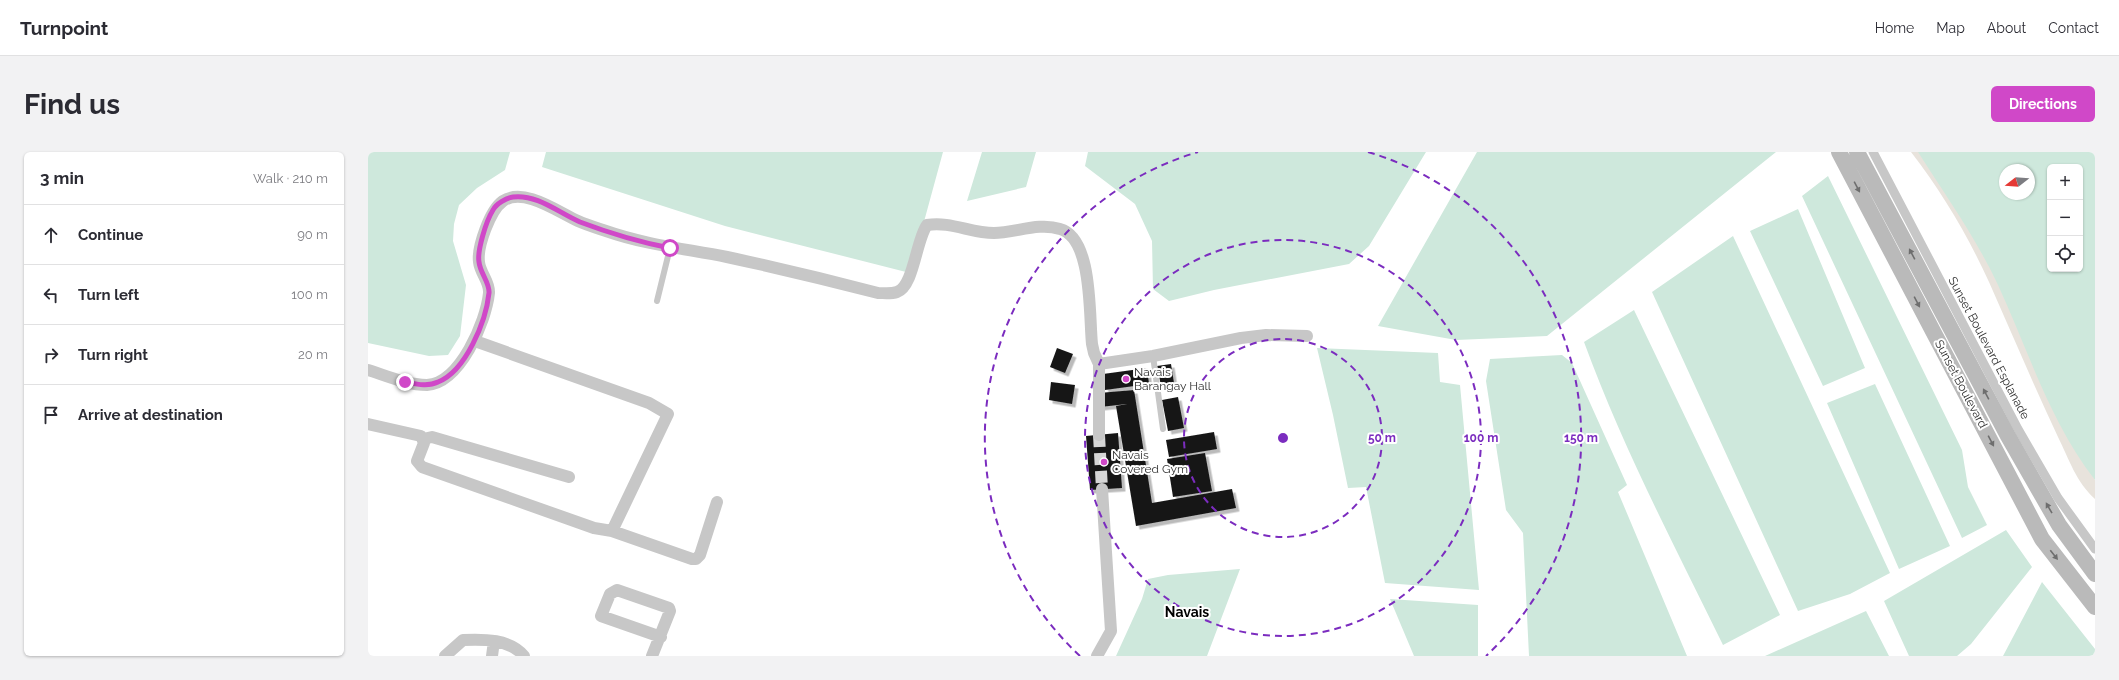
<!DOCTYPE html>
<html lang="en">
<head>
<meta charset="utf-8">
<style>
	:root { --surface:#fff; --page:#f2f2f3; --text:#2b2b33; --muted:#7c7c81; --line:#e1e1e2; --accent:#d048c8 }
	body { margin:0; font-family:Raleway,sans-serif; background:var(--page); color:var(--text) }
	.controls { position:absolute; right:12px; top:12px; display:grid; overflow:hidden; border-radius:6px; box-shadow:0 1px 3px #0004 }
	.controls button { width:36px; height:36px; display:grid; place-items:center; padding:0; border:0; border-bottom:1px solid var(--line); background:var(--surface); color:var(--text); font:20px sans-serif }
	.compass { position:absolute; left:1631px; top:12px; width:36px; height:36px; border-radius:50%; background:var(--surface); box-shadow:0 1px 3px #0004; rotate:253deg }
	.stop { position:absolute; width:12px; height:12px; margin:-9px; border:3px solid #d048c8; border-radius:50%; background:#fff }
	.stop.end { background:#d048c8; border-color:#fff; box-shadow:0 1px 4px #0008 }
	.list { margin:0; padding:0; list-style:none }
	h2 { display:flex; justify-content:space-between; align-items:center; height:52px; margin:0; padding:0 16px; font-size:17px }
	h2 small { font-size:13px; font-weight:400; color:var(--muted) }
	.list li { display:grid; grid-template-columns:26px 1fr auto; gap:12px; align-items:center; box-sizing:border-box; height:60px; padding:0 16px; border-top:1px solid var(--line) }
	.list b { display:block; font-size:15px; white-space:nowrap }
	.list em { font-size:13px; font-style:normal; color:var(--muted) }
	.icon { flex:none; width:22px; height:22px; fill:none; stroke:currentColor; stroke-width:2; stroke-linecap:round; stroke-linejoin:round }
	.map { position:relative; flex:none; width:1727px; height:504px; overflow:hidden; border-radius:6px }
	header { display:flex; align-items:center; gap:24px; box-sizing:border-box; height:56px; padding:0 20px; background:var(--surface); border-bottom:1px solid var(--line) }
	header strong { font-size:19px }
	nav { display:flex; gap:22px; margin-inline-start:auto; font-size:14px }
	.intro { display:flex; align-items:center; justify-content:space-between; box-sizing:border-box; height:96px; padding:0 24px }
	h1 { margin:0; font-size:28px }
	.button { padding:10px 18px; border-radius:6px; background:var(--accent); color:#fff; font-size:14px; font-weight:700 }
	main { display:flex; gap:24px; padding:0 24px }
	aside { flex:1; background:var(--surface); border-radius:6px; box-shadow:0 1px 3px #0004 }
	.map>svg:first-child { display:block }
	.green { fill:#e8e3dc }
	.water { fill:#cee8dc; fill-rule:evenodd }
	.building { fill:#171717; filter:url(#shadow) }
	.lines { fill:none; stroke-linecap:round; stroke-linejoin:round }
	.minor-tunnel { stroke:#d6d6d6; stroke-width:12; stroke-dasharray:12 6; stroke-linecap:butt }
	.service { stroke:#c7c7c7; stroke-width:6 }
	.pedestrian { stroke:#c7c7c7; stroke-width:9 }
	.minor { stroke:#c7c7c7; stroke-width:12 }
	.secondary { stroke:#bababa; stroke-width:16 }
	.oneway { fill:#6e6e6e }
	.route { stroke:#d048c8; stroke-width:5 }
	.ring { fill:none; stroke:#7b2cbf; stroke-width:2; stroke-dasharray:7 5 }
	.poi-dot { fill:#d048c8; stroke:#fff; stroke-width:1.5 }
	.labels { text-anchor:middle; stroke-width:4; stroke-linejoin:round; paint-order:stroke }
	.street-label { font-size:12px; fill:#303030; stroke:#fff }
	.poi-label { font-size:12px; fill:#303030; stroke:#fff; text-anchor:start }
	.quarter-label { font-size:14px; font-weight:bold; fill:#000; stroke:#fff }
	.centre { fill:#7b2cbf; stroke:#fff; stroke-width:2 }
	.ring-label { font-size:12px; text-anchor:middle; font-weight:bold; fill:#7b2cbf; stroke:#fff; stroke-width:4; stroke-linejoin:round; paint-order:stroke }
</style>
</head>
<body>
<header>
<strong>Turnpoint</strong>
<nav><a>Home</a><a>Map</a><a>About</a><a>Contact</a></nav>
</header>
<div class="intro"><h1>Find us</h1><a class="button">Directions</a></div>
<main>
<aside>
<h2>3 min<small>Walk · 210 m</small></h2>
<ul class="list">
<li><svg class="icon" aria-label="ahead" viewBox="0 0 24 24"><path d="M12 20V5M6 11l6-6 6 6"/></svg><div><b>Continue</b></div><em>90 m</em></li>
<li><svg class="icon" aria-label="left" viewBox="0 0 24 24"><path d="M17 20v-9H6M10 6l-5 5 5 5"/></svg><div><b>Turn left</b></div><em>100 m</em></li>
<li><svg class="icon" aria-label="right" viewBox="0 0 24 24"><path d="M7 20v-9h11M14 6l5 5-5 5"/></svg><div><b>Turn right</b></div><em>20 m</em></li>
<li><svg class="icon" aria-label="arrive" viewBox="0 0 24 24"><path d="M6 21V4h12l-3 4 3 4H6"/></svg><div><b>Arrive at destination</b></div></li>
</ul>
</aside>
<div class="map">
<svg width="1727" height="504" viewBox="0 0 1727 504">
	<defs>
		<filter id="shadow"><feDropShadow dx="3.5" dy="3.5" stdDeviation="0" flood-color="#0004"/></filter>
	</defs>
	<rect width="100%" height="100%" fill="#fff"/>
	<path class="green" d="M1543,0H1563L1601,72L1727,328V347C1708,330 1701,307 1690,285C1666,234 1644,182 1621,130C1600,84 1574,40 1543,0Z"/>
	<path class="water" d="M0,0H142L137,18L109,36L91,53L86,72L85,89L98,133L92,184L80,203L61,204L0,191Z
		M178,0H575L542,121L357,74L174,15Z
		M614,0H668L658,35L599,49Z
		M720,0H1058L1001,94L981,112L846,138L801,149L785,137L784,89L767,52L717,14Z
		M1109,0H1408L1179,184L1088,188L1010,174Z
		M1550,0H1727V328C1682,270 1660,198 1630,133C1608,86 1578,44 1550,0ZM1682,15H1712V117H1682ZM1637,18H1661V42H1637Z
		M1460,24L1594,298L1600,335L1619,373L1594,386L1434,44Z
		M1430,57L1497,216L1455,234L1382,79Z
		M1365,84L1522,421L1482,442L1430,459L1284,140Z
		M1266,158L1412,463L1355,493C1306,393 1254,294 1216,190Z
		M949,196L1070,201L1072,230L1092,233L1111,438L1017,431L998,335L980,336L965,263Z
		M1194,203L1204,211L1259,333L1250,340L1319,504H1161L1155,381L1138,358L1118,229L1122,207Z
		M1507,232L1582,394L1531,417L1459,251Z
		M1638,378L1664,415L1603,492L1589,504H1541L1516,449Z
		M872,417L839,504H748L774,447L780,427L800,423Z
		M1674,430L1727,497V504H1635Z
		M1022,447L1110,453V504H1046Z
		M1498,459L1521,504H1397Z"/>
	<path class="building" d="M689,196L705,202L697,221L682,215Z
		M803,212L806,231L793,234L789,214Z
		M779,216L781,232L737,238L735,222Z
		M683,230L707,233L704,252L681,248Z
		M766,238L784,351L864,337L868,356L768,374L748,254L759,252L732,255L731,241Z
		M810,245L816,276L800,279L794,248Z
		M846,280L849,297L801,305L798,288Z
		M750,281L754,336L722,338L718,284Z
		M837,301L844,339L805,345L799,307Z"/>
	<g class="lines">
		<path class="minor-tunnel" d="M731,283L734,337"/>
		<path class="service" d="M289,149L302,96
			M785,204L795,277"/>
		<path class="pedestrian" d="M1505,0L1650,277L1690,346L1727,397"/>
		<path class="minor" d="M107,189L281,251L300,262L244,379
			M0,218C19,224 39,233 59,233C92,231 118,170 121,141C122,130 112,121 111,110C109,95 122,58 135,49C156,35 190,60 210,69C219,73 229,76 238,79C278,93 319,97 359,105C410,116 460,128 510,141C516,141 523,142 529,140C546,134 548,88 559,73C582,69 603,81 626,81C647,81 671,70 692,77C725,86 721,164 724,192L726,201L731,212
			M0,272L53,284L56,291L49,309L54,315L226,376L244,379L324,407H328L332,403L349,350
			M731,283V212L785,204L873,186L898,183L939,184
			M55,287L64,285L201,325
			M77,504L95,488C116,487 142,487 156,504
			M124,504L126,489
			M284,504L302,459L301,456L249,438L242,442L233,464L293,485
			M729,504L743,479L734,337"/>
		<path class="secondary" d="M1471,0L1674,387L1727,455
			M1489,0L1640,284L1691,373L1727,422"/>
	</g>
	<defs><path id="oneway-solid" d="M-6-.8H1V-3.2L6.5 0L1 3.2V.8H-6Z"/></defs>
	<g class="oneway">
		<use href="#oneway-solid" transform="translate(1489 35) rotate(62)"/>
		<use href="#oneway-solid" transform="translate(1544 102) rotate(-118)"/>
		<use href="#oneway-solid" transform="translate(1549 150) rotate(62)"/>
		<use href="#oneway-solid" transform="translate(1618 242) rotate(-118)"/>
		<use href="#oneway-solid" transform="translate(1623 289) rotate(62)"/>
		<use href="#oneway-solid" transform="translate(1681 356) rotate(-120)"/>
		<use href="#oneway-solid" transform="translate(1686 403) rotate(52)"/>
	</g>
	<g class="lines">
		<path class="route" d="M37,230C48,232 60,235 70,230C98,219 118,169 121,141C122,131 112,121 111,110C109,99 118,69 125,58C128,52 138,46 145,45C169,42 191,61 212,70C241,81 271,90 302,96"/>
	</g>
	<g class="ring">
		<circle cx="915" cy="286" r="99"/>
		<circle cx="915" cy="286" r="198"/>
		<path d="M712 504A298 298 0 0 1 830 0M1000 0A298 298 0 0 1 1118 504"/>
	</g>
	<g class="poi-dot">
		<circle cx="758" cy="227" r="4"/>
		<circle cx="736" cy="310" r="4"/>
	</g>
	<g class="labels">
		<g class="street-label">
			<text transform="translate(1621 196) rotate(62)" y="4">Sunset Boulevard Esplanade</text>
			<text transform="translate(1593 232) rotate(62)" y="4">Sunset Boulevard</text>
		</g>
		<g class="poi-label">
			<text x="766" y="224">Navais<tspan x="766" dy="14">Barangay Hall</tspan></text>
			<text x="744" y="307">Navais<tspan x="744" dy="14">Covered Gym</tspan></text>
		</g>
		<g class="quarter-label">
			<text x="819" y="465">Navais</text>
		</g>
	</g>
	<circle cx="915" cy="286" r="6" class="centre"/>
	<g class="ring-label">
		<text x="1014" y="290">50 m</text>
		<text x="1113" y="290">100 m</text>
		<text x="1213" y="290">150 m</text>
	</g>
</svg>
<div class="controls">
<button>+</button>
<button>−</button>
<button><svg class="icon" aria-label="locate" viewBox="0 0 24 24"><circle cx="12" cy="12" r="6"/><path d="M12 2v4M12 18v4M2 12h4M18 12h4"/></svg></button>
</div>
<svg class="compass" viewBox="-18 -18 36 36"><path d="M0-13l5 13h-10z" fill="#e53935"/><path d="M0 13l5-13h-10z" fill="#7c7c81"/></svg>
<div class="stop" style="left:302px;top:96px"></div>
<div class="stop end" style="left:37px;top:230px"></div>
</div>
</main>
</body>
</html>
